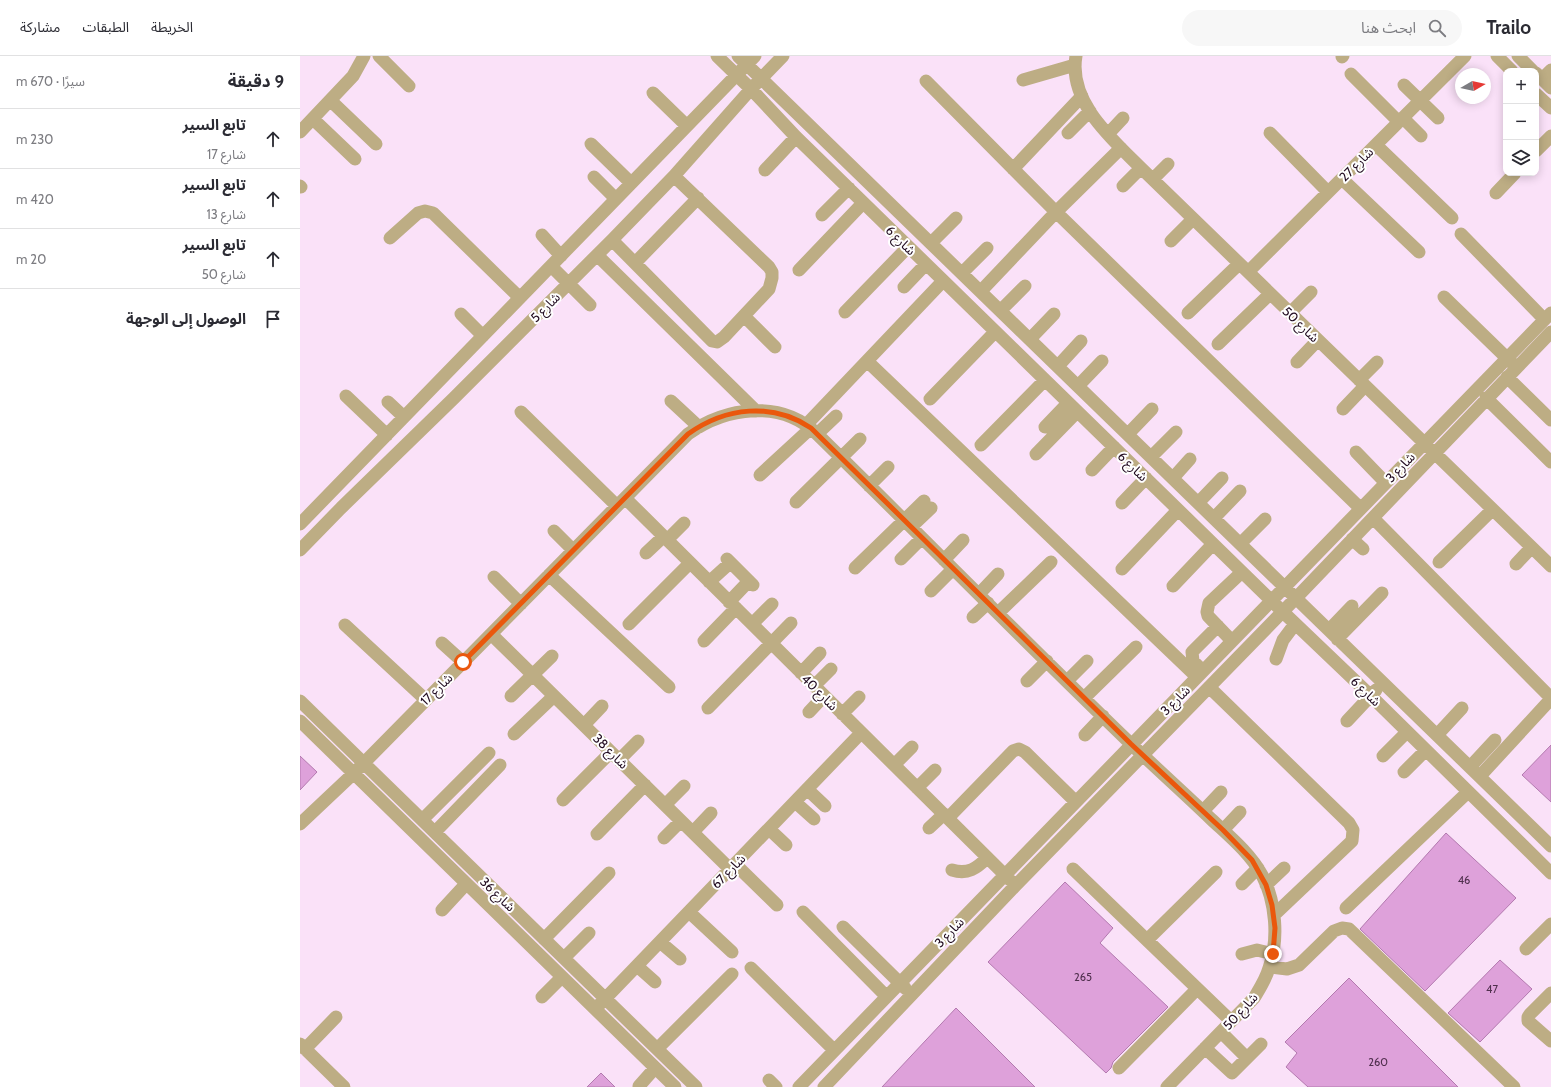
<!DOCTYPE html>
<html lang="ar">
<head>
<meta charset="utf-8">
<style>
	:root { --surface:#fff; --page:#f7f7f7; --text:#2b2b33; --muted:#7c7c81; --line:#e1e1e2 }
	body { margin:0; font-family:Cabin,"Noto Sans Arabic",sans-serif; background:var(--page); color:var(--text); direction:rtl }
	.controls { position:absolute; right:12px; top:12px; display:grid; overflow:hidden; border-radius:8px; box-shadow:0 2px 10px #0003 }
	.controls button { width:36px; height:36px; display:grid; place-items:center; padding:0; border:0; border-bottom:1px solid var(--line); background:var(--surface); color:var(--text); font:20px sans-serif }
	.compass { position:absolute; left:1155px; top:12px; width:36px; height:36px; border-radius:50%; background:var(--surface); box-shadow:0 2px 10px #0003; rotate:81deg }
	.stop { position:absolute; width:12px; height:12px; margin:-9px; border:3px solid #ea580c; border-radius:50%; background:#fff }
	.stop.end { background:#ea580c; border-color:#fff; box-shadow:0 1px 4px #0008 }
	.list { margin:0; padding:0; list-style:none }
	h2 { display:flex; justify-content:space-between; align-items:center; height:52px; margin:0; padding:0 16px; font-size:17px }
	h2 small { font-size:13px; font-weight:400; color:var(--muted) }
	.list li { display:grid; grid-template-columns:26px 1fr auto; gap:12px; align-items:center; box-sizing:border-box; height:60px; padding:0 16px; border-top:1px solid var(--line) }
	.list b { display:block; font-size:15px; white-space:nowrap }
	.list p { margin:0; font-size:13px; white-space:nowrap; color:var(--muted) }
	.list em { font-size:13px; font-style:normal; color:var(--muted) }
	.icon { flex:none; width:22px; height:22px; fill:none; stroke:currentColor; stroke-width:2; stroke-linecap:round; stroke-linejoin:round }
	.map { position:relative; flex:none; width:1251px; height:1031px; overflow:hidden; direction:ltr }
	header { display:flex; align-items:center; gap:24px; box-sizing:border-box; height:56px; padding:0 20px; background:var(--surface); border-bottom:1px solid var(--line) }
	header strong { font-size:19px }
	nav { display:flex; gap:22px; margin-inline-start:auto; font-size:14px }
	.search { width:280px; height:36px; background:var(--page); display:flex; align-items:center; gap:10px; box-sizing:border-box; padding:0 14px; border-radius:22px; color:var(--muted); font-size:15px }
	main { display:flex }
	aside { flex:1; background:var(--surface) }
	.map>svg:first-child { display:block }
	.building { fill:#dea1da; stroke:#b379af }
	.lines { fill:none; stroke-linecap:round; stroke-linejoin:round }
	.minor { stroke:#bdad84; stroke-width:13 }
	.route { stroke:#ea580c; stroke-width:5 }
	.labels { text-anchor:middle; stroke-width:4; stroke-linejoin:round; paint-order:stroke }
	.number-label { font-size:11px; fill:#50304e }
	.street-label { font-size:13px; fill:#210b20; stroke:#fff }
</style>
</head>
<body>
<header>
<strong>Trailo</strong>
<div class="search"><svg class="icon" aria-label="search" viewBox="0 0 24 24"><circle cx="10" cy="10" r="6"/><path d="M15 15l6 6"/></svg>ابحث هنا</div>
<nav><a>الخريطة</a><a>الطبقات</a><a>مشاركة</a></nav>
</header>
<main>
<div class="map">
<svg width="1251" height="1031" viewBox="0 0 1251 1031">
	<rect width="100%" height="100%" fill="#fae1f8"/>
	<path class="building" d="M1251,689V746L1222,719Z
		M0,700L17,716L0,734Z
		M1146,777L1216,842L1125,935L1060,873Z
		M765,826L813,872L800,887L868,951L813,1006L811,1012L806,1017L688,906Z
		M1200,904L1232,933L1180,986L1148,957Z
		M1049,922L1158,1031H1008L986,1011L997,997L985,986Z
		M656,952L735,1031H582Z
		M301,1017L315,1031H287Z"/>
	<g class="lines">
		<path class="minor" d="M79,0L109,30
			M417,0L451,33L496,81L983,556L1071,640L1251,817
			M438,0L1251,790
			M776,0C768,46 812,83 841,112L1251,510
			M1197,0L1212,15
			M1218,0L1233,15
			M1042,1L1043,0
			M1236,17L1251,32
			M1051,18L1099,66
			M1242,23L1251,14
			M723,24L775,9
			M626,25L756,156L1060,452
			M1104,29L1138,62
			M353,37L387,70
			M1236,38L1251,52
			M31,45L76,88
			M1103,62L1121,80
			M13,63L55,103
			M0,76L53,20L64,0
			M768,77L790,55
			M970,77L1028,136
			M808,78L823,62
			M291,88L331,127
			M1076,89L1152,162
			M1236,95L1251,80
			M713,113L782,40
			M465,114L496,81
			M294,121L316,143
			M853,123L868,108
			M1042,123L1119,196
			M0,130L1,131
			M823,130L841,112
			M1196,137L1215,117
			M522,159L549,132
			M1161,178L1244,263
			M242,179L261,200
			M90,182L118,157L125,155L133,157L220,242
			M312,184L412,285L417,286L424,281L469,233L472,222V216L469,211L374,120
			M871,185L893,163
			M631,187L656,162
			M297,199L456,355
			M335,207L398,142
			M251,210L290,249
			M499,214L563,147
			M948,216L1165,0
			M662,217L687,192
			M604,231L626,208
			M681,235L756,156L821,92
			M1144,241L1212,307
			M701,254L725,230
			M545,256L608,191
			M888,257L939,208
			M990,257L1011,236
			M161,258L183,280
			M444,260L475,291
			M730,283L754,258
			M918,288L970,238
			M567,305L897,621
			M997,306L1018,284
			M758,310L781,285
			M1207,321L1251,364
			M1059,324L1077,306
			M778,330L802,305
			M46,340L87,379
			M1186,342L1251,406
			M630,343L695,276
			M371,345L399,371
			M88,346L104,361
			M1043,353L1065,330
			M221,356L317,450
			M506,369L643,225
			M745,371L768,347
			M517,378L536,360
			M828,378L852,353
			M681,389L745,324
			M1056,396L1085,426
			M736,398L777,356
			M851,401L876,376
			M792,414L814,391
			M460,419L511,372
			M873,422L890,403
			M569,430L588,411
			M325,442L710,824
			M496,446L560,383
			M822,447L846,422
			M898,447L922,422
			M914,462L940,435
			M1073,462L1251,642
			M0,468L455,0
			M611,471L631,452
			M254,475L273,494
			M1052,483L1063,493
			M367,484L384,467
			M940,488L965,463
			M0,494L41,452L154,342L312,184L374,120L451,33L483,0
			M346,497L363,481
			M427,503L453,529
			M601,503L622,482
			M644,504L663,484
			M1139,506L1192,454
			M1216,508L1231,492
			M555,512L624,445
			M822,513L878,454
			M249,519L369,631
			M194,521L221,548
			M409,526L430,507
			M873,530L913,488
			M631,535L653,513
			M679,538L698,518
			M429,546L449,525
			M698,557L751,506
			M673,561L688,547
			M329,568L390,507
			M452,568L472,548
			M45,569L126,644
			M1029,574L1052,550
			M191,578L430,813
			M1037,583L1082,537
			M404,585L436,552
			M932,585L908,560L907,556L909,547L942,516
			M142,587L163,606
			M976,603L983,584L995,568
			M903,615L893,605L892,596L918,570
			M501,617L520,597
			M727,625L747,605
			M767,625L787,605
			M514,630L531,613
			M909,631L1049,767L1053,774L1052,785L974,859
			M211,640L252,600
			M784,642L836,591
			M0,645L396,1031
			M408,652L491,567
			M509,656L524,640
			M542,658L559,641
			M0,665L375,1031
			M1047,665L1076,634
			M284,669L302,650
			M214,678L254,640
			M785,679L803,660
			M1137,679L1162,652
			M1083,700L1107,676
			M319,704L338,685
			M594,709L612,691
			M1170,711L1195,684
			M1104,716L1126,694
			M1180,720L1251,643
			M617,732L635,714
			M507,733L525,750
			M263,744L311,696
			M495,746L514,763
			M365,749L384,730
			M903,755L921,736
			M648,762L713,695L719,693L725,696L775,745
			M122,764L189,697
			M0,768L53,718L388,378C426,351 481,343 517,378C622,481 725,586 831,688C857,713 885,738 911,763C929,780 950,797 962,819C976,846 979,883 969,912C966,923 960,932 954,942L867,1031
			M629,772L644,758
			M469,773L486,789
			M923,774L940,756
			M135,776L200,709
			M393,776L411,757
			M297,778L345,729
			M364,782L381,765
			M435,808L477,849
			M773,813L931,965
			M652,814C668,819 677,812 687,802
			M942,828L958,812
			M966,829L984,812
			M1046,852L1168,736
			M142,854L166,828
			M389,856L432,896
			M503,856L586,940
			M543,871L605,932
			M244,883L309,817
			M847,884L916,816
			M360,886L380,903
			M1226,893L1251,868
			M942,898L957,894L973,898
			M264,902L289,877
			M337,910L355,926
			M970,911L987,913L999,909L1034,875L1042,872L1049,873L1214,1031
			M451,912L534,994
			M1251,937L1230,958L1228,961V965L1251,985
			M242,941L262,921
			M300,948L561,677
			M921,976L947,1002
			M0,988L44,1031
			M905,992L932,1017L961,988
			M5,993L36,961
			M357,993L432,918
			M819,1012L897,933
			M469,1024L476,1031
			M339,1030L355,1012
			M499,1031L1251,257
			M524,1031L716,829L996,542L1251,276"/>
	</g>
	<g class="lines">
		<path class="route" d="M163,606L388,378C426,351 472,346 511,372L831,688L923,774L952,804L966,829L972,849L975,872L973,898"/>
	</g>
	<g class="labels">
		<g class="number-label">
			<text x="1164" y="828">46</text>
			<text x="783" y="925">265</text>
			<text x="1192" y="937">47</text>
			<text x="1078" y="1010">260</text>
		</g>
		<g class="street-label">
			<text transform="translate(1056 108) rotate(-45)" y="5">شارع 27</text>
			<text transform="translate(601 184) rotate(44)" y="5">شارع 6</text>
			<text transform="translate(245 251) rotate(-45)" y="5">شارع 5</text>
			<text transform="translate(1001 268) rotate(44)" y="5">شارع 50</text>
			<text transform="translate(833 410) rotate(44)" y="5">شارع 6</text>
			<text transform="translate(1100 411) rotate(-46)" y="5">شارع 3</text>
			<text transform="translate(136 633) rotate(-45)" y="5">شارع 17</text>
			<text transform="translate(1066 635) rotate(44)" y="5">شارع 6</text>
			<text transform="translate(520 636) rotate(45)" y="5">شارع 40</text>
			<text transform="translate(875 644) rotate(-45)" y="5">شارع 3</text>
			<text transform="translate(311 695) rotate(45)" y="5">شارع 38</text>
			<text transform="translate(428 815) rotate(-46)" y="5">شارع 67</text>
			<text transform="translate(198 838) rotate(44)" y="5">شارع 36</text>
			<text transform="translate(649 876) rotate(-46)" y="5">شارع 3</text>
			<text transform="translate(940 955) rotate(-48)" y="5">شارع 50</text>
		</g>
	</g>
</svg>
<div class="controls">
<button>+</button>
<button>−</button>
<button><svg class="icon" aria-label="layers" viewBox="0 0 24 24"><path d="M12 4l9 5-9 5-9-5zM3 14l9 5 9-5"/></svg></button>
</div>
<svg class="compass" viewBox="-18 -18 36 36"><path d="M0-13l5 13h-10z" fill="#e53935"/><path d="M0 13l5-13h-10z" fill="#7c7c81"/></svg>
<div class="stop" style="left:163px;top:606px"></div>
<div class="stop end" style="left:973px;top:898px"></div>
</div>
<aside>
<h2>9 دقيقة<small>سيرًا · 670 m</small></h2>
<ul class="list">
<li><svg class="icon" aria-label="ahead" viewBox="0 0 24 24"><path d="M12 20V5M6 11l6-6 6 6"/></svg><div><b>تابع السير</b><p>شارع 17</p></div><em>230 m</em></li>
<li><svg class="icon" aria-label="ahead" viewBox="0 0 24 24"><path d="M12 20V5M6 11l6-6 6 6"/></svg><div><b>تابع السير</b><p>شارع 13</p></div><em>420 m</em></li>
<li><svg class="icon" aria-label="ahead" viewBox="0 0 24 24"><path d="M12 20V5M6 11l6-6 6 6"/></svg><div><b>تابع السير</b><p>شارع 50</p></div><em>20 m</em></li>
<li><svg class="icon" aria-label="arrive" viewBox="0 0 24 24"><path d="M6 21V4h12l-3 4 3 4H6"/></svg><div><b>الوصول إلى الوجهة</b></div></li>
</ul>
</aside>
</main>
</body>
</html>
